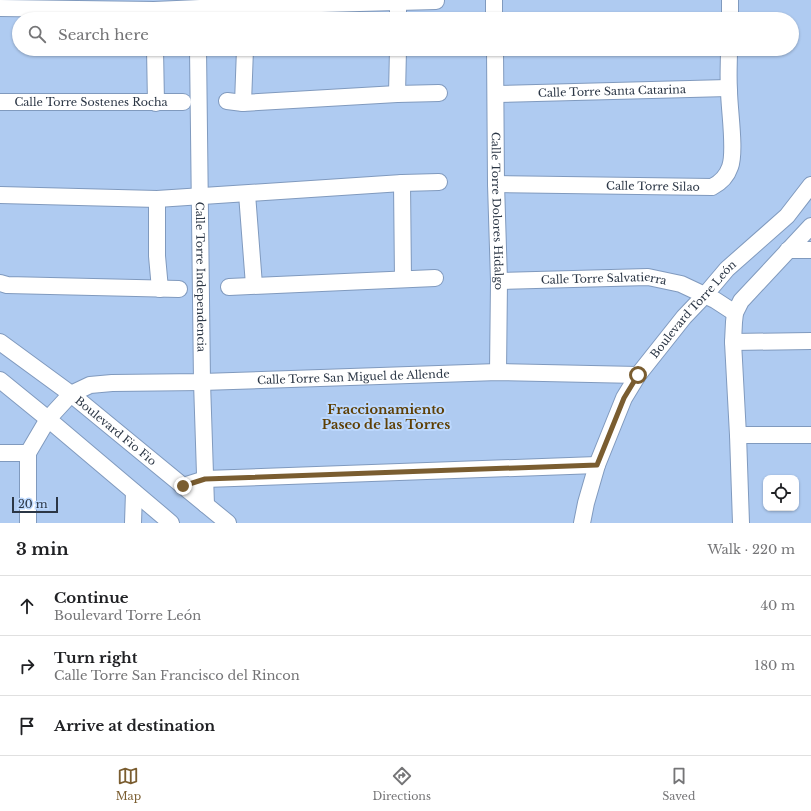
<!DOCTYPE html>
<html lang="en">
<head>
<meta charset="utf-8">
<style>
	:root { --surface:#fff; --page:#f6f6f6; --text:#202124; --muted:#757577; --line:#e0e0e0; --accent:#7a5d30 }
	body { margin:0; font-family:"Libre Baskerville",serif; background:var(--page); color:var(--text) }
	.controls { position:absolute; right:12px; bottom:12px; display:grid; overflow:hidden; border-radius:8px; box-shadow:0 1px 3px #0004 }
	.controls button { width:36px; height:36px; display:grid; place-items:center; padding:0; border:0; border-bottom:1px solid var(--line); background:var(--surface); color:var(--text); font:20px sans-serif }
	.scale { position:absolute; left:12px; bottom:10px; width:46px; box-sizing:border-box; padding-left:4px; border:2px solid #2b3645; border-top:0; font-size:11px; line-height:14px; white-space:nowrap; color:#2b3645; -webkit-text-stroke:3px #bcd8fe; paint-order:stroke }
	.stop { position:absolute; width:12px; height:12px; margin:-9px; border:3px solid #7a5d30; border-radius:50%; background:#fff }
	.stop.end { background:#7a5d30; border-color:#fff; box-shadow:0 1px 4px #0008 }
	.list { margin:0; padding:0; list-style:none }
	h2 { display:flex; justify-content:space-between; align-items:center; height:52px; margin:0; padding:0 16px; font-size:17px }
	h2 small { font-size:13px; font-weight:400; color:var(--muted) }
	.list li { display:grid; grid-template-columns:26px 1fr auto; gap:12px; align-items:center; box-sizing:border-box; height:60px; padding:0 16px; border-top:1px solid var(--line) }
	.list b { display:block; font-size:15px; white-space:nowrap }
	.list p { margin:0; font-size:13px; white-space:nowrap; color:var(--muted) }
	.list em { font-size:13px; font-style:normal; color:var(--muted) }
	.icon { flex:none; width:22px; height:22px; fill:none; stroke:currentColor; stroke-width:2; stroke-linecap:round; stroke-linejoin:round }
	.map { position:relative; flex:none; width:811px; height:523px; overflow:hidden }
	.search { position:absolute; background:var(--surface); box-shadow:0 1px 3px #0004; left:12px; right:12px; top:12px; height:44px; display:flex; align-items:center; gap:10px; box-sizing:border-box; padding:0 14px; border-radius:22px; color:var(--muted); font-size:15px }
	.sheet { height:232px; background:var(--surface) }
	nav { display:flex; justify-content:space-around; align-items:center; box-sizing:border-box; height:56px; border-top:1px solid var(--line); background:var(--surface); font-size:11px; color:var(--muted) }
	nav a { display:grid; justify-items:center; gap:2px }
	nav .on { color:var(--accent) }
	.map>svg:first-child { display:block }
	.lines { fill:none; stroke-linecap:round; stroke-linejoin:round }
	.minor-casing { stroke:#809abe; stroke-width:18 }
	.minor { stroke:#fff; stroke-width:16 }
	.route { stroke:#7a5d30; stroke-width:5 }
	.labels { text-anchor:middle; stroke-width:4; stroke-linejoin:round; paint-order:stroke }
	.street-label { font-size:11px; fill:#2b3645; stroke:#bcd8fe }
	.quarter-label { font-size:13px; font-weight:bold; fill:#5e3f04; stroke:#bcd8fe }
</style>
</head>
<body>
<div class="map">
<svg width="811" height="523" viewBox="0 0 811 523">
	<rect width="100%" height="100%" fill="#afcbf1"/>
	<g class="lines">
		<defs>
			<g id="minor">
				<path d="M494,0V19"/>
				<path d="M0,8L154,10L246,6L436,1"/>
				<path d="M398,19V3"/>
				<path d="M730,19V0"/>
				<path d="M155,49L156,103"/>
				<path id="s1" d="M198,49L202,382L206,505"/>
				<path id="s2" d="M495,49L496,184L499,281L498,372"/>
				<path d="M397,94L398,49"/>
				<path id="s3" d="M496,94L728,88"/>
				<path d="M227,101L243,103L397,94L439,93"/>
				<path id="s4" d="M0,102H183"/>
				<path d="M243,103L245,49"/>
				<path d="M402,183L403,279"/>
				<path id="s5" d="M496,184L712,187C720,183 727,176 730,167C736,151 729,109 729,90C728,76 729,62 729,49"/>
				<path d="M247,194L254,285"/>
				<path d="M0,195L157,199L402,183L439,182"/>
				<path d="M157,199V256L160,289"/>
				<path d="M788,250H811"/>
				<path id="s6" d="M499,281L648,277L681,284L715,300L735,313"/>
				<path d="M0,283L7,285L179,289"/>
				<path d="M229,287L435,278"/>
				<path id="s7" d="M0,342L71,394L228,523"/>
				<path d="M733,342L811,341"/>
				<path d="M0,380L48,419L171,523"/>
				<path d="M738,435H811"/>
				<path d="M0,453H28"/>
				<path d="M183,486L205,479L597,465"/>
				<path id="s8" d="M28,523V453L48,419L71,394L90,385L112,383L202,382L498,372L638,375"/>
				<path d="M133,523L134,492"/>
				<path id="s9" d="M582,523L586,503L597,465L624,398L638,375L684,317L705,295L727,269L787,216L811,185"/>
				<path d="M741,523L738,435L733,342L734,322L735,313L741,301L811,226"/>
			</g>
		</defs>
		<use href="#minor" class="minor-casing"/>
		<use href="#minor" class="minor"/>
	</g>
	<g class="lines">
		<path class="route" d="M183,486L205,479L597,465L624,398L638,375"/>
	</g>
	<g class="labels">
		<g class="street-label">
			<text dy="4" stroke="none"><textPath href="#s3" startOffset="116">Calle Torre Santa Catarina</textPath></text>
			<text dy="4" stroke="none"><textPath href="#s4" startOffset="91">Calle Torre Sostenes Rocha</textPath></text>
			<text dy="4" stroke="none"><textPath href="#s5" startOffset="157">Calle Torre Silao</textPath></text>
			<text dy="4" stroke="none"><textPath href="#s2" startOffset="162">Calle Torre Dolores Hidalgo</textPath></text>
			<text dy="4" stroke="none"><textPath href="#s1" startOffset="228">Calle Torre Independencia</textPath></text>
			<text dy="4" stroke="none"><textPath href="#s6" startOffset="105">Calle Torre Salvatierra</textPath></text>
			<text dy="4" stroke="none"><textPath href="#s9" startOffset="245">Boulevard Torre León</textPath></text>
			<text dy="4" stroke="none"><textPath href="#s8" startOffset="428">Calle Torre San Miguel de Allende</textPath></text>
			<text dy="4" stroke="none"><textPath href="#s7" startOffset="146">Boulevard Fio Fio</textPath></text>
		</g>
		<g class="quarter-label">
			<text x="386" y="414">Fraccionamiento<tspan x="386" dy="15">Paseo de las Torres</tspan></text>
		</g>
	</g>
</svg>
<div class="controls">
<button><svg class="icon" aria-label="locate" viewBox="0 0 24 24"><circle cx="12" cy="12" r="6"/><path d="M12 2v4M12 18v4M2 12h4M18 12h4"/></svg></button>
</div>
<div class="scale">20 m</div>
<div class="stop" style="left:638px;top:375px"></div>
<div class="stop end" style="left:183px;top:486px"></div>
<div class="search"><svg class="icon" aria-label="search" viewBox="0 0 24 24"><circle cx="10" cy="10" r="6"/><path d="M15 15l6 6"/></svg>Search here</div>
</div>
<section class="sheet">
<h2>3 min<small>Walk · 220 m</small></h2>
<ul class="list">
<li><svg class="icon" aria-label="ahead" viewBox="0 0 24 24"><path d="M12 20V5M6 11l6-6 6 6"/></svg><div><b>Continue</b><p>Boulevard Torre León</p></div><em>40 m</em></li>
<li><svg class="icon" aria-label="right" viewBox="0 0 24 24"><path d="M7 20v-9h11M14 6l5 5-5 5"/></svg><div><b>Turn right</b><p>Calle Torre San Francisco del Rincon</p></div><em>180 m</em></li>
<li><svg class="icon" aria-label="arrive" viewBox="0 0 24 24"><path d="M6 21V4h12l-3 4 3 4H6"/></svg><div><b>Arrive at destination</b></div></li>
</ul>
</section>
<nav>
<a class="on"><svg class="icon" aria-label="map" viewBox="0 0 24 24"><path d="M3 6l6-2 6 2 6-2v14l-6 2-6-2-6 2zM9 4v14M15 6v14"/></svg>Map</a>
<a><svg class="icon" aria-label="directions" viewBox="0 0 24 24"><path d="M12 3l9 9-9 9-9-9zM9 14v-3h6M13 9l2 2-2 2"/></svg>Directions</a>
<a><svg class="icon" aria-label="saved" viewBox="0 0 24 24"><path d="M7 4h10v16l-5-4-5 4z"/></svg>Saved</a>
</nav>
</body>
</html>
